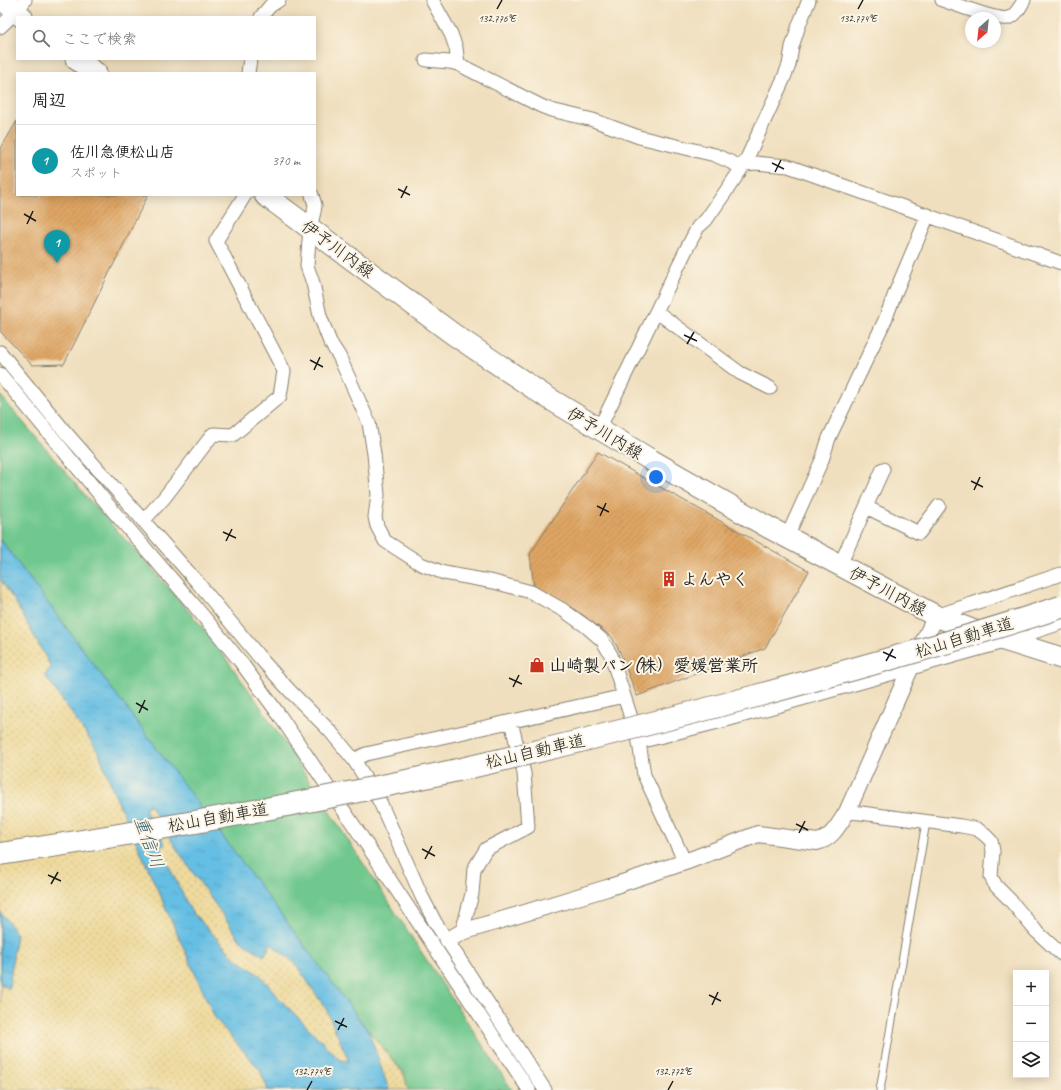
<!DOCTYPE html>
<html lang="ja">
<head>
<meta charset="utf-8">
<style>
	:root { --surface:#fff; --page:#f6f6f6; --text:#202124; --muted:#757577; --line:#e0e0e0; --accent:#0b8043 }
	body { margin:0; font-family:Caveat,"Klee One",sans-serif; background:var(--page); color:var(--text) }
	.controls { position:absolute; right:12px; bottom:12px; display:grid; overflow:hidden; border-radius:0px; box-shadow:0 2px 10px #0003 }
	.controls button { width:36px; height:36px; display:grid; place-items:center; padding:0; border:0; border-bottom:1px solid var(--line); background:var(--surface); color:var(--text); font:20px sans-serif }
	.compass { position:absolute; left:965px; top:12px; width:36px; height:36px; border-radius:50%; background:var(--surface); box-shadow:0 2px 10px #0003; rotate:207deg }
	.you { position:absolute; left:656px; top:477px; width:14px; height:14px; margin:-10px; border:3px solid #fff; border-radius:50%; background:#1a73e8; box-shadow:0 0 0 6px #1a73e833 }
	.badge { display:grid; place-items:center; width:26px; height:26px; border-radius:50%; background:var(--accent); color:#fff; font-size:13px; font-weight:700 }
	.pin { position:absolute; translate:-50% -33px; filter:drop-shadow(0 1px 2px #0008) }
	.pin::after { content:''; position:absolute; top:21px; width:14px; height:12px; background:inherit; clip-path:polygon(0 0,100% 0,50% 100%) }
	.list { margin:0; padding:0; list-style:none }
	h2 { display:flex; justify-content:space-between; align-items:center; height:52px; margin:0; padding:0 16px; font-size:17px }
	h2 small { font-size:13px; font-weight:400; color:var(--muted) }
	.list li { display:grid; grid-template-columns:26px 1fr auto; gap:12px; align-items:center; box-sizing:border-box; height:72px; padding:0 16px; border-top:1px solid var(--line) }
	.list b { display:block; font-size:15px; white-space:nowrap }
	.list p { margin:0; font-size:13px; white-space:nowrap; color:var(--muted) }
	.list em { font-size:13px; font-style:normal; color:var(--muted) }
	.icon { flex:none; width:22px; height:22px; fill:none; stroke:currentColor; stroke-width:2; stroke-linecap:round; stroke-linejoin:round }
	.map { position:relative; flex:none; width:1061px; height:1090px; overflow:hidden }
	.search { position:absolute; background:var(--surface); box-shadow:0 2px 10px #0003; left:16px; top:16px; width:300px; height:44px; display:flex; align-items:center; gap:10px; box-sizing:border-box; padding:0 14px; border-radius:0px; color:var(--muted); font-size:15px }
	.panel { position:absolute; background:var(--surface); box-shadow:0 2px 10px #0003; left:16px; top:72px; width:300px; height:124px; border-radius:0px }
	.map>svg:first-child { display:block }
	.grass { fill:#70c88e; stroke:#467255 }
	.sand { fill:url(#sand-dots); stroke:#857b5d }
	.water { fill:url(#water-ripples); stroke:#406d80; fill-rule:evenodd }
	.building { fill:url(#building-hatch) }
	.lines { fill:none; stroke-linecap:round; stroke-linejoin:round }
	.service-casing { stroke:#867e6d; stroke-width:9 }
	.minor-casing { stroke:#867e6d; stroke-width:15 }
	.tertiary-casing { stroke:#867e6d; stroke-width:18 }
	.primary-casing { stroke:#867e6d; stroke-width:23 }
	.service { stroke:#fff; stroke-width:7 }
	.minor { stroke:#fff; stroke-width:13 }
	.tertiary { stroke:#fff; stroke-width:16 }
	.primary { stroke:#fff; stroke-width:21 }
	.motorway-bridge-casing { stroke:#867e6d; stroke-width:24; stroke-linecap:butt }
	.motorway-bridge { stroke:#fff; stroke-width:22 }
	.ticks { fill:none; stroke:#1c1c1c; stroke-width:1.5 }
	.labels { text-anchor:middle; stroke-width:4; stroke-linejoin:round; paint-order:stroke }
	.street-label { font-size:17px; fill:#1c1c1c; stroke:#fcf5e5 }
	.poi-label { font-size:17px; font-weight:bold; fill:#1c1c1c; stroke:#fcf5e5; text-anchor:start }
	.water-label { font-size:18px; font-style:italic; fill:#395d6c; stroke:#fcf5e5 }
	.ticks-label { font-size:10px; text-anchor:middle; fill:#1c1c1c; stroke:#fcf5e5; stroke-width:4; stroke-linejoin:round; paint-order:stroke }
</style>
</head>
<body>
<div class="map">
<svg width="1061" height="1090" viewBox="0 0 1061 1090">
	<defs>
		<pattern id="sand-dots" width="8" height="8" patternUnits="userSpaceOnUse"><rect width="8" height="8" fill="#eeda9e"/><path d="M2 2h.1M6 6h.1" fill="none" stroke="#ccba88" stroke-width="1.8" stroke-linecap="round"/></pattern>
		<pattern id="water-ripples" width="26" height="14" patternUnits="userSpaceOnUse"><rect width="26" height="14" fill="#65bee3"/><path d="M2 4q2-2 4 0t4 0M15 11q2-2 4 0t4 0" fill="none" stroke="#57a3c2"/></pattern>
		<pattern id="building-hatch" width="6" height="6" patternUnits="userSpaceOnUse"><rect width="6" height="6" fill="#dea564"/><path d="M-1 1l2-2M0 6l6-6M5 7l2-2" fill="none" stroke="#be8d56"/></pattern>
	</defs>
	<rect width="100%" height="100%" fill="#fcf5e5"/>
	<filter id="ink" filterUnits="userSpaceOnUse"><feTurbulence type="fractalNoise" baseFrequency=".025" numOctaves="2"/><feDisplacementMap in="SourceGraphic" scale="8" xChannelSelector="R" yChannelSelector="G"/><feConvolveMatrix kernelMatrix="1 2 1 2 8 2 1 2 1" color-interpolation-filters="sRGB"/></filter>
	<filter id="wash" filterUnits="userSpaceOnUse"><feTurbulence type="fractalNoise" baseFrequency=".012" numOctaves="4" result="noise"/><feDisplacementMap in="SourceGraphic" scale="16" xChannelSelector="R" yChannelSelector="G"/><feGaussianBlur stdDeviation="0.9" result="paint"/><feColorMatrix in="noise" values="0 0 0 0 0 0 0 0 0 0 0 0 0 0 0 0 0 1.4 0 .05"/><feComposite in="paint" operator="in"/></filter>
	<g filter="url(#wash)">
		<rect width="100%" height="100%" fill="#f0dfbe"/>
		<path class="grass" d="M0,395L90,501L148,564L208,634L258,703L512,1090H408L404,1073L363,1024L257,884L0,539Z"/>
		<path class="sand" d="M0,539L257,884L363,1024L404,1074L408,1090H0Z"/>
		<path class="water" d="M0,539L369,1032L389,1090H268L260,1070L215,1018L115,795L99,753L45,675L51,667L16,603L0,579ZM149,804L180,854L240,940L264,956L271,944L295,963L326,1009L349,1061L340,1060L279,998L261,976L235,958L191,911L160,848L165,844L145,810Z
			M0,911L16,933L9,989L0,983Z"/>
		<g id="blocks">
			<path class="building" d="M17,121V195H148L64,364L32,365L0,331V150Z
				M598,452L809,571L765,648L637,696L620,652L612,637L583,615L534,587L530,554Z"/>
		</g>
	</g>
	<g filter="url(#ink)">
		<use href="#blocks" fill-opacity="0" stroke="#867e6d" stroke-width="1"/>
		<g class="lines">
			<defs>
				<path id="service" d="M880,1090L926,822"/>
				<path id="minor" d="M432,0L451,34L456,48L458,64L541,106L551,110L593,120L639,137L715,155L737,165L755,163L788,166L1061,263
					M942,0C955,4 997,21 1008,18C1016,16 1020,7 1024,0
					M261,17L270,6L279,0
					M0,27L16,12L25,0
					M426,60L449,62L458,64
					M248,73L250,59
					M312,195L315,205L314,212L310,228L307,266L313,283L320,316L330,342L339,356L369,423L374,454L378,495L375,517L377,526L385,541L421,564L444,573L494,582L531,592L563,610L587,627L602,640L611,655L624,696
					M657,312L740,373L770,388
					M0,352L67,434L198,583L261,659L290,691L330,731L354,760L380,802L422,897L435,922L545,1090
					M0,374L114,512L194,605L240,661L280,716L361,836L529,1090
					M599,429L687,248L698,227L706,220L744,165L783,80L789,65L792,47L799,25L809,0
					M866,507L919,533L939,506
					M143,521L164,498L213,434L233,435L280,396L284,371L216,241L245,195
					M787,537L822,460L829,438L885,320L896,291L928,215
					M840,565L883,469
					M936,616L1061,574
					M639,742L730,719L1007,641L1061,623
					M354,760L366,754L624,696L639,742L644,775L685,862
					M847,812L861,813L961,826L977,829L985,835L991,841L993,851L991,877L996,886L1010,900L1036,931L1061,954
					M462,932L472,894L474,869L486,849L528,827L524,773L511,722"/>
				<path id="tertiary" d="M448,940L462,932L607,888L685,862L758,834L817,842C832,839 839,824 847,812L910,669L936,616"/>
				<path id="primary" d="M3,0L22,17
					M76,59L96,73
					M265,195L453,334L545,396L651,460L766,526L936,616L972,630L1061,658"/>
			</defs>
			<use href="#service" class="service-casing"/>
			<use href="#minor" class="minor-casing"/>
			<use href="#tertiary" class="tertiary-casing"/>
			<use href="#primary" class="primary-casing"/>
			<use href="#service" class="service"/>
			<use href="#minor" class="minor"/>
			<use href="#tertiary" class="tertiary"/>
			<use href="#primary" class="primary"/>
			<defs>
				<path id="motorway-bridge" d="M0,854C151,831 303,804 453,771C554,748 655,723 756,696C858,668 960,640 1061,607"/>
			</defs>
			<use href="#motorway-bridge" class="motorway-bridge-casing"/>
			<use href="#motorway-bridge" class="motorway-bridge"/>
		</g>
	</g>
	<path class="ticks" d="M497,9L502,0M858,9L863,0M772,163L784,169M775,172L781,160M398,189L410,195M401,198L407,186M24,214L36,221M27,224L33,211M684,335L697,341M687,344L694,332M310,360L323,367M314,370L320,357M971,481L983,487M974,490L980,477M597,506L609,512M600,516L606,503M223,532L236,538M226,541L232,529M883,652L896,658M886,661L893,649M509,678L522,684M513,687L519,675M136,703L148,710M139,713L145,700M796,824L808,830M799,833L805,821M422,849L435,856M425,859L432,846M48,875L61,881M51,884L58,872M709,995L721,1001M712,1005L718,992M335,1021L347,1027M338,1030L344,1018M307,1090L312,1081M668,1090L673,1081"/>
	<defs>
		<symbol id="building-bare" viewBox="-9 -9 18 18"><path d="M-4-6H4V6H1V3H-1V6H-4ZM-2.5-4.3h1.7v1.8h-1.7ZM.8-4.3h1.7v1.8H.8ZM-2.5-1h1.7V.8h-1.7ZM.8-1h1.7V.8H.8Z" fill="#c8321e" stroke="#fcf5e5" stroke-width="2.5" paint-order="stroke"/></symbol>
		<symbol id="shop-bare" viewBox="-9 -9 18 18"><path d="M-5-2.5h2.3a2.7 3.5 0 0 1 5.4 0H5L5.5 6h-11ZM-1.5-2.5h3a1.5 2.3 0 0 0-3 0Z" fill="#c8321e" stroke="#fcf5e5" stroke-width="2.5" paint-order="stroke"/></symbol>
	</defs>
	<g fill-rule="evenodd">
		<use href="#building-bare" x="658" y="568" width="22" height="22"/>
		<use href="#shop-bare" x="526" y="654" width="22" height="22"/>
	</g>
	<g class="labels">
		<g class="street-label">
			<text transform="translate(338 249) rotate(36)" y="6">伊予川内線</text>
			<text transform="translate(605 433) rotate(31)" y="6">伊予川内線</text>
			<text transform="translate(888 591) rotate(28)" y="6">伊予川内線</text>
			<text transform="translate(964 637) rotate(-17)" y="6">松山自動車道</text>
			<text transform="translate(535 751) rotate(-13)" y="6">松山自動車道</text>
			<text transform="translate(218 817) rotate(-10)" y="6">松山自動車道</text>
		</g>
		<g class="poi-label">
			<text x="681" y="585">よんやく</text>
			<text x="549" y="671">山崎製パン(株）愛媛営業所</text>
		</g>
		<g class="water-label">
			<text transform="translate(149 842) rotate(70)" y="6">重信川</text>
		</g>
	</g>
	<g class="ticks-label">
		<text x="497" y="22">132.776°E</text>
		<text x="858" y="22">132.774°E</text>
		<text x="312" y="1075">132.774°E</text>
		<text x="673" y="1075">132.772°E</text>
	</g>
</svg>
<div class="controls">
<button>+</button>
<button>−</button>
<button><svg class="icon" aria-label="layers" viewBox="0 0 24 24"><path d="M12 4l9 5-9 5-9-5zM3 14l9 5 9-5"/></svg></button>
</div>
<svg class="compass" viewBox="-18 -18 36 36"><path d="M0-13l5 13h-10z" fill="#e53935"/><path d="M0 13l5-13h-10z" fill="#757577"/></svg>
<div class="you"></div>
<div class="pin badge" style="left:57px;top:263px;background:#0f9aa8">1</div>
<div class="search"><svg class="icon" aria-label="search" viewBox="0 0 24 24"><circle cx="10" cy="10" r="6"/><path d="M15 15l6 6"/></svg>ここで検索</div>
<section class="panel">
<h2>周辺<small></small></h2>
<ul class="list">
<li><span class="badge" style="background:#0f9aa8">1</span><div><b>佐川急便松山店</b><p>スポット</p></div><em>370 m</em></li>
</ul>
</section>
</div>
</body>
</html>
